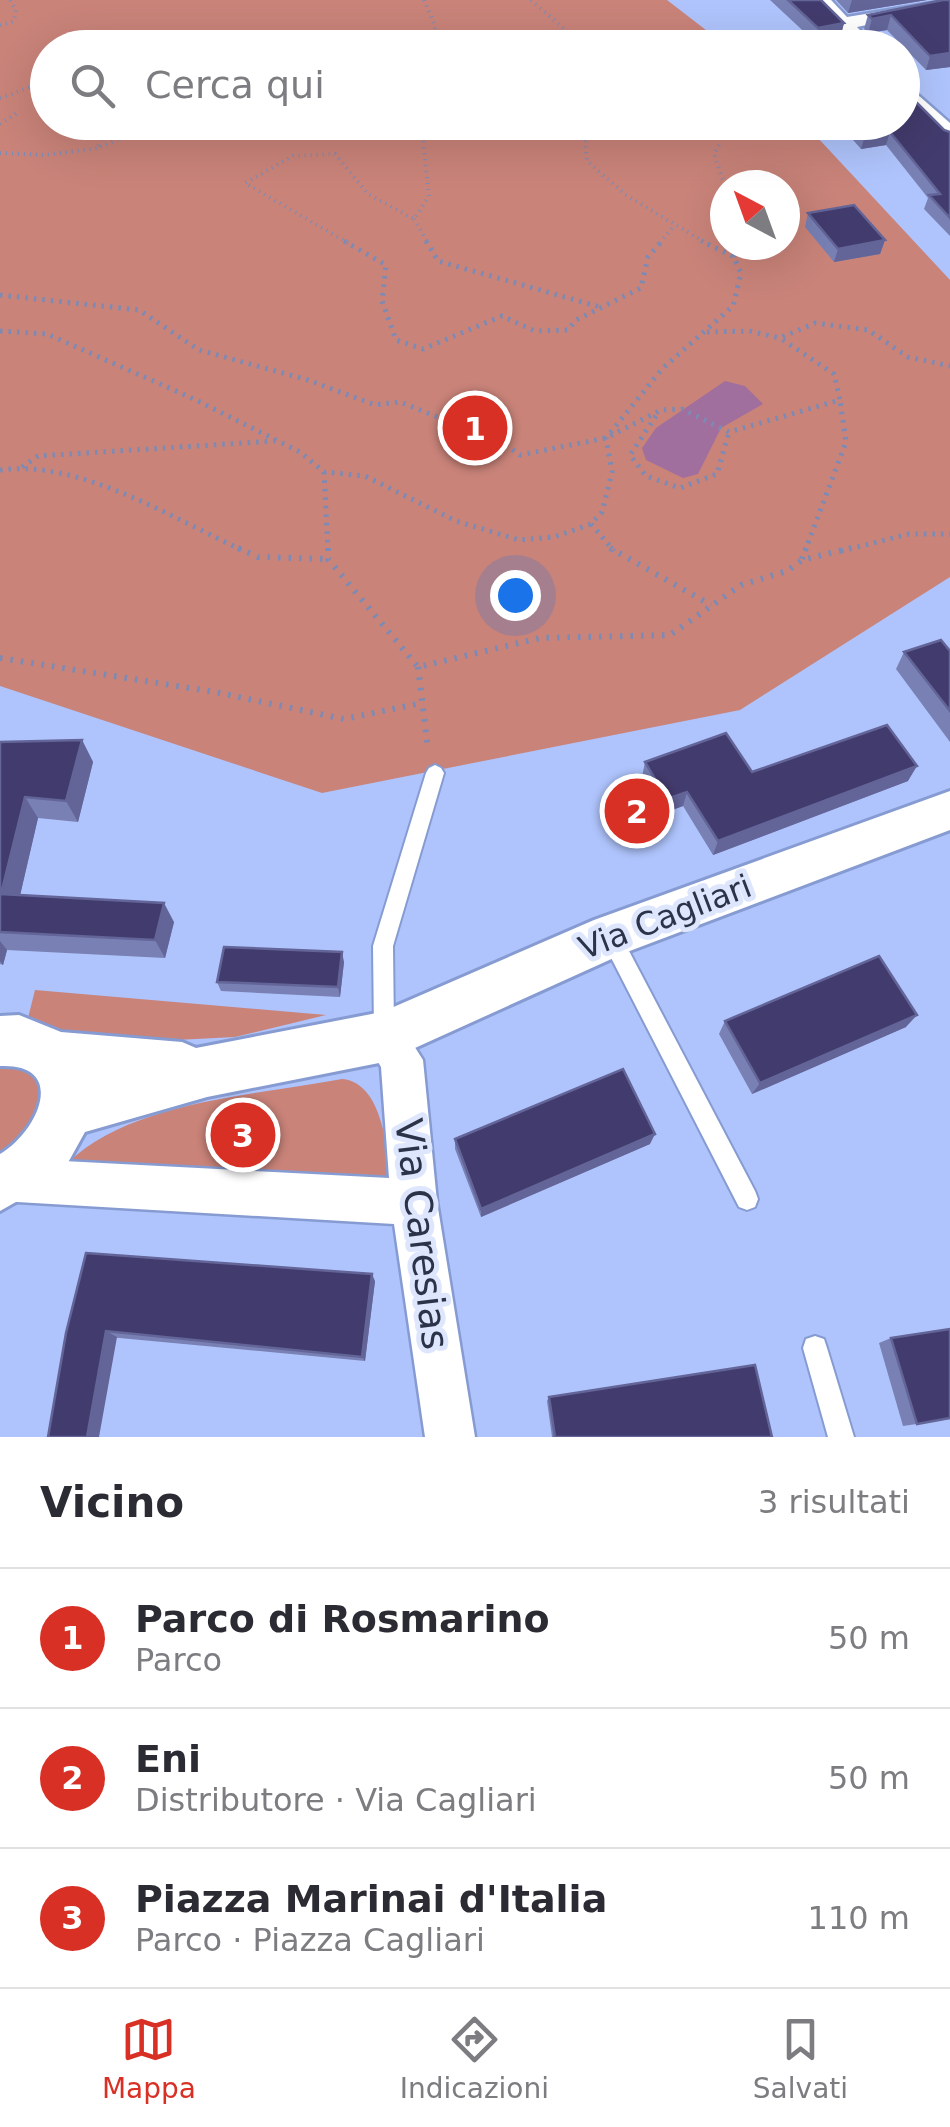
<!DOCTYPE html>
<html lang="it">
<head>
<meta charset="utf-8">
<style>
	:root { --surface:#fff; --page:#f7f7f7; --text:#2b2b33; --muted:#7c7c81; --line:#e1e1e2; --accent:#d93025 }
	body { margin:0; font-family:"DejaVu Sans",sans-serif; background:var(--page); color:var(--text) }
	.compass { position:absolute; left:710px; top:170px; width:90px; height:90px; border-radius:50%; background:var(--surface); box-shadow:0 10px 40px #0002; rotate:319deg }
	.you { position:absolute; left:515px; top:595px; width:35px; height:35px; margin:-25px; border:8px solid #fff; border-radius:50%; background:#1a73e8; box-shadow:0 0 0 15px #1a73e833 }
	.badge { display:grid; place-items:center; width:65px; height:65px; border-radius:50%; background:var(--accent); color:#fff; font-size:32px; font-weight:700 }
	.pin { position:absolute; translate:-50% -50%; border:5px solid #fff; box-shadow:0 2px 10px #0006 }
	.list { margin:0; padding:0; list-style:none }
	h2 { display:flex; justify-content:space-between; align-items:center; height:130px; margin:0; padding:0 40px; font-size:42px }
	h2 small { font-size:32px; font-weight:400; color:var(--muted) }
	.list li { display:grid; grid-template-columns:65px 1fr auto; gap:30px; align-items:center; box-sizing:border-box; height:140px; padding:0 40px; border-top:2px solid var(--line) }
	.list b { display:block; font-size:38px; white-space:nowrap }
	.list p { margin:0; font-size:32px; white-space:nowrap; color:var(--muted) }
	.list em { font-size:32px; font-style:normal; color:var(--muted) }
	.icon { flex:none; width:55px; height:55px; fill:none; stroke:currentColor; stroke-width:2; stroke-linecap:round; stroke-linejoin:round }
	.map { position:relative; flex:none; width:950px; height:1437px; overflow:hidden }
	.search { position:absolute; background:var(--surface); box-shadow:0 10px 40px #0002; left:30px; right:30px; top:30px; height:110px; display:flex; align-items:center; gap:25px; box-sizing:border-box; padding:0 35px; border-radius:55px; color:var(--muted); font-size:38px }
	.sheet { height:550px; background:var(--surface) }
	nav { display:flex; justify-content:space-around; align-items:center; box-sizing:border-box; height:140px; border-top:2px solid var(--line); background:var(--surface); font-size:28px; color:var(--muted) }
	nav a { display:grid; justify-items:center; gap:5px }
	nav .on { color:var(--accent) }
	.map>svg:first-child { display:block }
	.green { fill:#c98379; fill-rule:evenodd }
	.water { fill:#a06f9e }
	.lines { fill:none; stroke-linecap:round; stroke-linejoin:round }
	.service-casing { stroke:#869bd1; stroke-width:4 }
	.minor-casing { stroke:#869bd1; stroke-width:5 }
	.tertiary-casing { stroke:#869bd1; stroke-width:6 }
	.path-far2 { stroke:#7b8bb5; stroke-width:4; stroke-dasharray:1 5; stroke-linecap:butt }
	.path-far1 { stroke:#7b8bb5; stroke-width:5; stroke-dasharray:2.5 6; stroke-linecap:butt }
	.path { stroke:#7b8bb5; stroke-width:6; stroke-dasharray:2.5 8; stroke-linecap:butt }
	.service { fill:#fff; fill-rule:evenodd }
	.minor { fill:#fff; fill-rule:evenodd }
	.tertiary { fill:#fff; fill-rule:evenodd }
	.wall { fill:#7880b4 }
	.shaded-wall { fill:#636498 }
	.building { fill:#423b6d; stroke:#636498; stroke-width:2.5 }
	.labels { text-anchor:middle; stroke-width:10; stroke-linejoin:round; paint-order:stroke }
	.street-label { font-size:32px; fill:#2b3349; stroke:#dde6fd }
	.near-street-label { font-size:38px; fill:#2b3349; stroke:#dde6fd }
</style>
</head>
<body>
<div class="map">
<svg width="950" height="1437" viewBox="0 0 950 1437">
	<rect width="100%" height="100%" fill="#afc4fc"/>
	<path class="green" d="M0,0H667L728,47L48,48V122L804,123L950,280V577L740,710L322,793L0,686ZM725,185H785V245H725Z
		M35,990L326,1015L235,1037L78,1045L27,1022Z
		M0,1059L38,1071L48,1111L0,1163Z
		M342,1079C387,1083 387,1162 395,1198L68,1163C130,1101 258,1095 342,1079Z"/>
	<path class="water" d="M725,381L745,386L763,404L721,428L698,474L683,478L646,460L642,448L656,428Z"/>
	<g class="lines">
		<defs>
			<path id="service" d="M737,122H749L736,136H728L726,134Z
				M435,765L441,768L444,773L393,946L394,1031L391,1038L384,1041L377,1038L374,1031L373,946L426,773L429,768Z
				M611,928L618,930L755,1191L758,1199L755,1207L747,1210L739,1207L604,944L601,937L604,930Z
				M815,1336L824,1339L827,1348L854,1437H828L803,1348L806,1339Z"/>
			<path id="minor" d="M810,0H831L847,17L950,0V8L857,27L877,48H855Z
				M902,81L950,123V143L942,141L902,100Z
				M384,1016L399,1022L423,1060L437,1202L475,1437H425L394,1224L0,1201V1161L6,1158L389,1178L381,1067L363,1037L369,1022Z"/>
			<path id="tertiary" d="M950,791V830L627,952L384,1062L207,1097L85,1132L60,1177L0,1211V1154C39,1131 68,1063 0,1066V1016L19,1015L61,1032L182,1042L196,1048L382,1012L594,920Z"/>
		</defs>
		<use href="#service" class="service-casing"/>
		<use href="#minor" class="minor-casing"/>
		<use href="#tertiary" class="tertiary-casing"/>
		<path class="path-far2" d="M424,0L435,26L436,48
			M531,0L586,48
			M0,25L14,21L16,10L10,0
			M148,48H152
			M311,48L308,42L327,35L378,48
			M0,98L48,81
			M42,101L48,99
			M106,122L98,148L157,122
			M601,122L585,142L587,161L626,195L706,243
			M0,124L17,113
			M719,145L714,154L725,186
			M0,153L44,155L98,148
			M414,219L428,243
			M348,243L245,183L293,156L335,154L368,194L414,219L429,196L421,122
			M660,243L673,227"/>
		<path class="path-far1" d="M344,241L386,265L382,301L396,340L423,349L502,316L535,331L568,330L576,320L641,288L648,257L662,241
			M426,241L438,261L600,307
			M733,256L744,245
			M0,295L139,310L199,350L308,380L375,405L400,402L503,443L520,455L606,438L661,410L682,409L729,432L840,400L834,374L780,338L815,323L868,330L908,357L950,366
			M0,331L47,334L194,399L300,452L324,472L365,476L456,521L519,540L554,537L591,524L602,512L612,472L606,438L662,369L733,306L741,273L733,256L701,241
			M707,332L749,331L780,338
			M656,416L630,455L646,476L680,488L717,474L729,432
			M22,467L38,456L275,441
			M0,470C79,459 172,518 244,551
			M324,472L328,551
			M591,524L614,551
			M805,551L846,442L840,400
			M841,551L909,534H950"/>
		<path class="path" d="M238,548L258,557L328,559
			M328,548V559L418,667L540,638L670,635L741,585L787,571L802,560L851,548
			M610,548L711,605
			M802,559L806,548
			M0,658L215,692L344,719L422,703
			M418,667L428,750"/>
		<use href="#service" class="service"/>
		<use href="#minor" class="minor"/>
		<use href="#tertiary" class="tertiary"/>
	</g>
	<path class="wall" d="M770,0H821L844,23L840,38L815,42Z
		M836,0H927L848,13Z
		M950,0V67L926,70L887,30L868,33L864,29L868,15Z
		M837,122H902L950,132V236L924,209L928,198L886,145L861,149Z
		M808,213L885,240L880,254L834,262L805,227Z
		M950,651V742L896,669L904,652Z
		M82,740L93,762L78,822L38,818L20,895L174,922L165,958L7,950L3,965L0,964V742Z
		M645,762L752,772L908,781L713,855L683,806L664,813L642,777Z
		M344,962L340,997L221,991L217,982Z
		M725,1021L906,1027L752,1094L719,1034Z
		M455,1139L650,1144L481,1217L455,1149Z
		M375,1281L365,1361L66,1333Z
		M891,1338L950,1419L903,1426L879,1343Z
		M549,1397L772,1437H552L547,1401Z"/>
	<path class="shaded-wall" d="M852,0H927L848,13Z
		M891,15L887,30L868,33L872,19Z
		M844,23L840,38L815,42L818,28Z
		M950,53V67L926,70L930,56Z
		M890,132L886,145L861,149L865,136Z
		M885,240L880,254L834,262L838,249Z
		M82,740L93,762L78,822L66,801Z
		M917,766L908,781L713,855L718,841Z
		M687,792L683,806L664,813L667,799Z
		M25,797L38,818L16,913L1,894Z
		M164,903L174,922L165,958L155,940Z
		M0,941L7,950L3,965L0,961Z
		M342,952L344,962L340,997L338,987Z
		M917,1015L906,1027L752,1094L760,1083Z
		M655,1134L650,1144L481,1217V1209Z
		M372,1274L375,1281L365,1361L362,1357Z
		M106,1331L117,1337L99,1437H87Z"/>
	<path class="building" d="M788,0H821L844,23L818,28Z
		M943,0H950V53L930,56L891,15L872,19L868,15Z
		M905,91L944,130L950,132V218L929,195L940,194L890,132L865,136L853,122H902V92Z
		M854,205L885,240L838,249L808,213Z
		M941,640L950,651V711L904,652Z
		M887,725L917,766L718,841L687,792L667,799L645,762L726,733L752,772Z
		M82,740L66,801L25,797L1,894L164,903L155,940L0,932V742Z
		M224,947L342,952L338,987L217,982Z
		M879,956L917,1015L760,1083L725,1021Z
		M623,1069L655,1134L481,1209L455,1139Z
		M86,1253L372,1274L362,1357L106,1331L87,1437H48L66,1333Z
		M950,1329V1418L917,1424L891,1338Z
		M755,1365L772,1437H555L549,1397Z"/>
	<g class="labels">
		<g class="street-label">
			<text transform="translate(665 917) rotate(-21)" y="11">Via Cagliari</text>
		</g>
		<g class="near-street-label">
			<text transform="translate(422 1234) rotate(83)" y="13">Via Caresias</text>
		</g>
	</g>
</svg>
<svg class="compass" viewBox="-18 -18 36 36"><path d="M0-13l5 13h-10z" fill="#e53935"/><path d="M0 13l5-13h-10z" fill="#7c7c81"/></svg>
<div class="you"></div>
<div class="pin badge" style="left:475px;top:428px">1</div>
<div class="pin badge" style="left:637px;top:811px">2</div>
<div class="pin badge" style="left:243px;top:1135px">3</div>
<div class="search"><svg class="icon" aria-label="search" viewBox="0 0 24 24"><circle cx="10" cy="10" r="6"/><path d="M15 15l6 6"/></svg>Cerca qui</div>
</div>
<section class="sheet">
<h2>Vicino<small>3 risultati</small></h2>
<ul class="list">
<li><span class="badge">1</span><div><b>Parco di Rosmarino</b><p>Parco</p></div><em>50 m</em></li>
<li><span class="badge">2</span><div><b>Eni</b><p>Distributore · Via Cagliari</p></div><em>50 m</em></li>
<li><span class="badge">3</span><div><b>Piazza Marinai d'Italia</b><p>Parco · Piazza Cagliari</p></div><em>110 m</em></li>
</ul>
</section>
<nav>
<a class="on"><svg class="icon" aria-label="map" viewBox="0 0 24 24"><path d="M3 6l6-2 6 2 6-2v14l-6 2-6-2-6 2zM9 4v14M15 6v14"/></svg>Mappa</a>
<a><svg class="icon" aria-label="directions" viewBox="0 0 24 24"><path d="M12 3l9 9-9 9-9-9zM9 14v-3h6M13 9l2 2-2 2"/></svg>Indicazioni</a>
<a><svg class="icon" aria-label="saved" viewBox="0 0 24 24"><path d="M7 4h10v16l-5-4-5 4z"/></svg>Salvati</a>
</nav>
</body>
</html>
